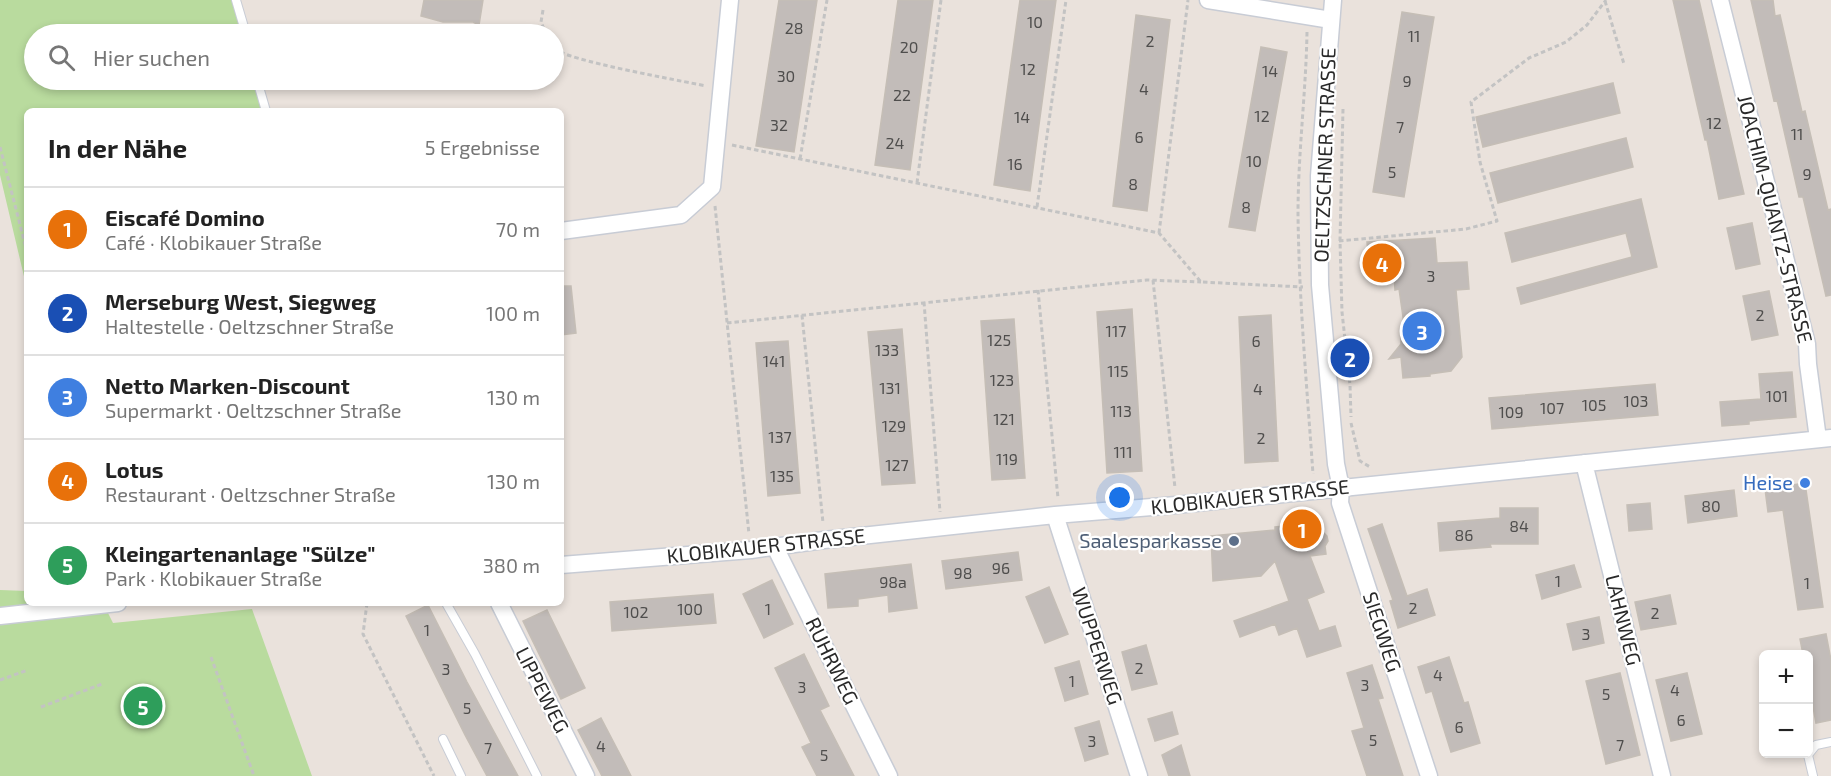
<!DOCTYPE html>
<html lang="de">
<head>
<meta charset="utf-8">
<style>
	:root { --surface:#fff; --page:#f2f2f2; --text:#222; --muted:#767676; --line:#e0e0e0; --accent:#ea580c }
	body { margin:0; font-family:"Exo 2",sans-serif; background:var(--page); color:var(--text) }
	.controls { position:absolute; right:18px; bottom:18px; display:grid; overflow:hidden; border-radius:9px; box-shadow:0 3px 9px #0003 }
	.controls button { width:54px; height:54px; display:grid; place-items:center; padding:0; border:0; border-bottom:2px solid var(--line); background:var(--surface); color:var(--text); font:30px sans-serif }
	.you { position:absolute; left:1120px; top:498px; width:21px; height:21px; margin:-15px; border:4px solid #fff; border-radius:50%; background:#1a73e8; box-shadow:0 0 0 9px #1a73e833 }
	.badge { display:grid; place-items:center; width:39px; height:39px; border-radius:50%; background:var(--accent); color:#fff; font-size:20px; font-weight:700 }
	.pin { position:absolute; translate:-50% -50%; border:3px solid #fff; box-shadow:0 2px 6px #0006 }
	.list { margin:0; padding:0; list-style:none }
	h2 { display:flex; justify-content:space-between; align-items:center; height:78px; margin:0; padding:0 24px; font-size:26px }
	h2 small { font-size:20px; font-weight:400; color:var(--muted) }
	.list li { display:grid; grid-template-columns:39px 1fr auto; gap:18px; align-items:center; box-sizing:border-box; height:84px; padding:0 24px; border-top:2px solid var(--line) }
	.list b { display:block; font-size:22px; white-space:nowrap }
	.list p { margin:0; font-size:20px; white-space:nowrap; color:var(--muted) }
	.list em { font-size:20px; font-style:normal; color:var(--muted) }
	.icon { flex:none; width:33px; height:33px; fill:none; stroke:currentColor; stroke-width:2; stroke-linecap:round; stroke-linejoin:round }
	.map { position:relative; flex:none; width:1831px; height:776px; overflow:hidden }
	.search { position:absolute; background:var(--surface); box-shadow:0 3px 9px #0003; left:24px; top:24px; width:540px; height:66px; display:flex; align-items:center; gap:15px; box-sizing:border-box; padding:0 21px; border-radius:33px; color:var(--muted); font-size:22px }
	.panel { position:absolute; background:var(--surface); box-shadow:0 3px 9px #0003; left:24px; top:108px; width:540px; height:498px; border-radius:9px }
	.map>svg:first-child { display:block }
	.green { fill:#b9db9e }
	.building { fill:#c2bcb9; stroke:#c5beb6; stroke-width:1.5 }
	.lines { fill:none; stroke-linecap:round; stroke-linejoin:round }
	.service-casing { stroke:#c8ccd5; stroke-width:10 }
	.minor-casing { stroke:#c8ccd5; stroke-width:19 }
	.path { stroke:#c3c3c3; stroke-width:3; stroke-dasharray:4.5 3; stroke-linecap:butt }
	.service { stroke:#fff; stroke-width:8 }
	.minor { stroke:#fff; stroke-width:16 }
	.shop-dot { fill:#3f7fe0; stroke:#fff; stroke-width:2 }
	.service-dot { fill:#5c6f8a; stroke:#fff; stroke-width:2 }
	.labels { text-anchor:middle; stroke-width:4.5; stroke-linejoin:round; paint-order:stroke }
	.number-label { font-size:16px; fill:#4f4e4d }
	.street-label { font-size:20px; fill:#292929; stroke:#fff }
	.shop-label { font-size:20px; fill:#366cbe; stroke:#fff; text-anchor:end }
	.service-label { font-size:20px; fill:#4e5e75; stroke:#fff; text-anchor:end }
</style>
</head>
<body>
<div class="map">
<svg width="1831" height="776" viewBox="0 0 1831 776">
	<rect width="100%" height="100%" fill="#eae2dc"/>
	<path class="green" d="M0,0H236L245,34H34V80H257L266,111H27V289L0,175Z
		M0,590L27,591V603H103L113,623L252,609L312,776H0Z"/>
	<path class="building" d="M424,0H483L479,25L473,22H443L421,16Z
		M779,0H817L794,152L756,146Z
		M898,0H933L910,170L875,165Z
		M1020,0H1056L1030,191L994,185Z
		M1673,0H1699L1744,194L1719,199L1707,140H1705Z
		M1751,0H1773L1775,16L1780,15L1802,112L1805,111L1828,210L1831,209V295L1826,296L1803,197H1799L1777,100L1774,101Z
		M1402,12L1434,17L1404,197L1373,192Z
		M1136,15L1170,20L1147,211L1113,206Z
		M1261,47L1287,52L1255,231L1229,227Z
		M1613,83L1620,113L1483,147L1476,117Z
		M1626,138L1633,167L1498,203L1490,173Z
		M1641,199L1657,267L1521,304L1517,288L1632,257L1626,233L1512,262L1505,233Z
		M1752,223L1760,264L1736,269L1727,228Z
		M1435,238L1437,263L1467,262L1469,289L1456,290L1462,357L1451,371L1430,374V376L1403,378L1401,357L1389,359L1401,344V332L1405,331L1399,289L1395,290L1394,275L1370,278L1367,242Z
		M561,286H571L576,333L561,335Z
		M1769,291L1778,335L1752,340L1743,296Z
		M1132,309L1142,471L1107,473L1097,312Z
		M1271,315L1278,461L1245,463L1239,317Z
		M1014,319L1025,478L992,480L981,321Z
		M902,329L915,483L882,485L868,332Z
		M788,341L800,493L768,496L756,343Z
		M1792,372L1796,417L1749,421V424L1722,426L1720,402L1761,399L1759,374Z
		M1655,384L1658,415L1492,429L1489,398Z
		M1805,483L1823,607L1798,610L1783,510L1768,512L1765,489Z
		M1734,490L1737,516L1688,523L1685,496Z
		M1650,503L1652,529L1629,531L1627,505Z
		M1500,508H1538V544H1490L1491,547L1440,551L1438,523L1500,518Z
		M1322,522L1323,532L1327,536L1328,541L1325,546L1326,554L1310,556L1324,592L1307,599L1319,631L1335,626L1341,646L1307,657L1297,628L1279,635L1275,624L1240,637L1234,621L1289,601L1275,561L1261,576L1213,581L1211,536L1275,530V527Z
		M1382,524L1407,596L1427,589L1435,615L1398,628L1390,601L1393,600L1368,529Z
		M1018,552L1022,580L946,589L942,561Z
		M911,564L917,608L889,612L888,595L858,599V606L828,608L825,574Z
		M1574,565L1581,587L1542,599L1536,575Z
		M772,580L793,624L764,638L743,594Z
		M1049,587L1068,634L1045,643L1026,597Z
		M713,594L716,623L612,631L610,602Z
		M1670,595L1676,624L1641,630L1635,602Z
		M428,605L467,682L518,776H487L465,735L406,616Z
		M547,610L585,688L561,699L523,621Z
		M1599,617L1604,643L1573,650L1567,624Z
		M1826,634L1831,660V720L1816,723L1809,685V654H1803L1800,639Z
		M1146,645L1157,684L1132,690L1122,652Z
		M804,654L829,706L820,710L854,776H817L802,747L811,743L775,668Z
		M1449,657L1464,703L1468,702L1480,743L1451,752L1432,691L1426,693L1418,667Z
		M1079,661L1088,694L1065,701L1055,668Z
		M1372,665L1383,698L1378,699L1403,776H1367L1352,731L1364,728L1347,673Z
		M1620,673L1640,755L1606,764L1586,681Z
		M1687,673L1702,734L1671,741L1656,680Z
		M1172,712L1178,734L1155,741L1148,719Z
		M601,718L624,762L631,776H602L578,730Z
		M1099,721L1108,754L1085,761L1075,728Z
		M1181,745L1190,776H1169L1162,755Z"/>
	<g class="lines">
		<defs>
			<path id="service" d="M236,0L246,34
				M257,80L266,111
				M446,603L475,654L537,776
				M443,739L461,776
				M1813,776L1808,755L1816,745L1831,742"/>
			<path id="minor" d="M1208,0L1331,20
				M1333,0L1319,176L1320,285L1336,464L1341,488L1340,503L1429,776
				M1720,0L1807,344L1808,364L1818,439
				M561,231L681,215L712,187L730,0
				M1584,463L1662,776
				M1055,515L1139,776
				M775,547L889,776
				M561,565L751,550L824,540L1055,515L1176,505L1831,438
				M499,603L586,776
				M0,616L118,603"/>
		</defs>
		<use href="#service" class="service-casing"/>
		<use href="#minor" class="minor-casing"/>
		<path class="path" d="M1605,1L1624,64
			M543,10L541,22L546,34
			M1307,32C1306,92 1298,153 1298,214C1299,301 1307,388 1313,474
			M554,48C563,60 683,81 706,86
			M1343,109L1340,241L1342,312L1350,385L1351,417
			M732,145L1159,233L1201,282L1303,287
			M0,147L27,252
			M800,159L827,0
			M917,183L941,0
			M715,206L749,534
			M1037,207L1066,0
			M1159,233L1188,0
			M1339,241L1466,229L1497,221L1480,162L1471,102L1529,58L1566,42L1587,25L1606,0
			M1153,280L1175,488
			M1038,290L1058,498
			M924,302L940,512
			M802,315L823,523
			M727,323L1147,280L1201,282
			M1351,423L1360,461L1370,467
			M367,603L363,634L434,776
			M211,657L254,776
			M0,680L28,670
			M41,707L102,684"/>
		<use href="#service" class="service"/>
		<use href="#minor" class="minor"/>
	</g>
	<circle class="shop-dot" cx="1805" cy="483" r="6"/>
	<circle class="service-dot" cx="1234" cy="541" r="6"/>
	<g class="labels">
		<g class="number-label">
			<text x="1035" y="28">10</text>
			<text x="794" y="34">28</text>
			<text x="1414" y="42">11</text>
			<text x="1150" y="47">2</text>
			<text x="909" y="53">20</text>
			<text x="1028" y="75">12</text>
			<text x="1270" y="77">14</text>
			<text x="786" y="82">30</text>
			<text x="1407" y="87">9</text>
			<text x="1144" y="95">4</text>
			<text x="902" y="101">22</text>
			<text x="1262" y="122">12</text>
			<text x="1022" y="123">14</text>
			<text x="1714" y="129">12</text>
			<text x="779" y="131">32</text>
			<text x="1400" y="133">7</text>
			<text x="1797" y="140">11</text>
			<text x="1139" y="143">6</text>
			<text x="895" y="149">24</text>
			<text x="1254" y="167">10</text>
			<text x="1015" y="170">16</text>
			<text x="1392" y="178">5</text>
			<text x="1807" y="180">9</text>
			<text x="1133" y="190">8</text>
			<text x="1246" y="213">8</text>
			<text x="1431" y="282">3</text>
			<text x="1760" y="321">2</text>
			<text x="1116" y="337">117</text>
			<text x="999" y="346">125</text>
			<text x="1256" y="347">6</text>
			<text x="887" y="356">133</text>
			<text x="774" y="367">141</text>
			<text x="1118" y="377">115</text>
			<text x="1002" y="386">123</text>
			<text x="890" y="394">131</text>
			<text x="1258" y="395">4</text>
			<text x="1777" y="402">101</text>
			<text x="1636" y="407">103</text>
			<text x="1594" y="411">105</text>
			<text x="1552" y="414">107</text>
			<text x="1121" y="417">113</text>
			<text x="1511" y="418">109</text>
			<text x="1004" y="425">121</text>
			<text x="894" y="432">129</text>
			<text x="780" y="443">137</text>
			<text x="1261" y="444">2</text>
			<text x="1123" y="458">111</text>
			<text x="1007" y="465">119</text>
			<text x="897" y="471">127</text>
			<text x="782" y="482">135</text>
			<text x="1711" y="512">80</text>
			<text x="1519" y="532">84</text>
			<text x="1464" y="541">86</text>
			<text x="1001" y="574">96</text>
			<text x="963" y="579">98</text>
			<text x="1558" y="587">1</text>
			<text x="893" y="588">98a</text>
			<text x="1807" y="589">1</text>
			<text x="1413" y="614">2</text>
			<text x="690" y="615">100</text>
			<text x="768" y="615">1</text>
			<text x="636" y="618">102</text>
			<text x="1655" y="619">2</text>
			<text x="427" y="636">1</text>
			<text x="1586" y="640">3</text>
			<text x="1139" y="674">2</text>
			<text x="446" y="675">3</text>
			<text x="1438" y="681">4</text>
			<text x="1072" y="687">1</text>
			<text x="1365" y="691">3</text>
			<text x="802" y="693">3</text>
			<text x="1675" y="696">4</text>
			<text x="1606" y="700">5</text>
			<text x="467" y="714">5</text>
			<text x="1681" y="726">6</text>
			<text x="1459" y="733">6</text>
			<text x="1373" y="746">5</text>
			<text x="1092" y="747">3</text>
			<text x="1620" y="751">7</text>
			<text x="601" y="752">4</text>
			<text x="488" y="754">7</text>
			<text x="824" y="761">5</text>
		</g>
		<g class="street-label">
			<text transform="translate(1325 155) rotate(-88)" y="7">OELTZSCHNER STRASSE</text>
			<text transform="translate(1775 219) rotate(76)" y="7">JOACHIM-QUANTZ-STRASSE</text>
			<text transform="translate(1250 497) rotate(-6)" y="7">KLOBIKAUER STRASSE</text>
			<text transform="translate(766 546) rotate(-6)" y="7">KLOBIKAUER STRASSE</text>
			<text transform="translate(1623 620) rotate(76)" y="7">LAHNWEG</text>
			<text transform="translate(1382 632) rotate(72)" y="7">SIEGWEG</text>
			<text transform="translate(1097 646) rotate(72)" y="7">WUPPERWEG</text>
			<text transform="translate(832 661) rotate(64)" y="7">RUHRWEG</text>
			<text transform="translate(542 690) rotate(63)" y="7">LIPPEWEG</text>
		</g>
		<g class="shop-label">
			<text x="1793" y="490">Heise</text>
		</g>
		<g class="service-label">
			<text x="1222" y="548">Saalesparkasse</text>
		</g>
	</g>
</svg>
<div class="controls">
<button>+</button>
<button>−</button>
</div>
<div class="you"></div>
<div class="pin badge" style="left:1302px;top:529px;background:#e8710a">1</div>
<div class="pin badge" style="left:1350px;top:358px;background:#1a4fb4">2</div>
<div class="pin badge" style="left:1422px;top:331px;background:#3f7fe0">3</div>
<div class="pin badge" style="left:1382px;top:263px;background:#e8710a">4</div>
<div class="pin badge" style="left:143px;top:706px;background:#2e9e5b">5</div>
<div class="search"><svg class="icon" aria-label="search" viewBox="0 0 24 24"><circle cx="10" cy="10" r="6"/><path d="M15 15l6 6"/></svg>Hier suchen</div>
<section class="panel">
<h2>In der Nähe<small>5 Ergebnisse</small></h2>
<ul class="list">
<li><span class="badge" style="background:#e8710a">1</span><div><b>Eiscafé Domino</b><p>Café · Klobikauer Straße</p></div><em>70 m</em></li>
<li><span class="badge" style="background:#1a4fb4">2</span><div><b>Merseburg West, Siegweg</b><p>Haltestelle · Oeltzschner Straße</p></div><em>100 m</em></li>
<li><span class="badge" style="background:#3f7fe0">3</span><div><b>Netto Marken-Discount</b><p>Supermarkt · Oeltzschner Straße</p></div><em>130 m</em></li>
<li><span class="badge" style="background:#e8710a">4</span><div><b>Lotus</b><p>Restaurant · Oeltzschner Straße</p></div><em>130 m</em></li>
<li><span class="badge" style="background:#2e9e5b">5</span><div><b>Kleingartenanlage &quot;Sülze&quot;</b><p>Park · Klobikauer Straße</p></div><em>380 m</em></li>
</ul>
</section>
</div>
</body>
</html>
